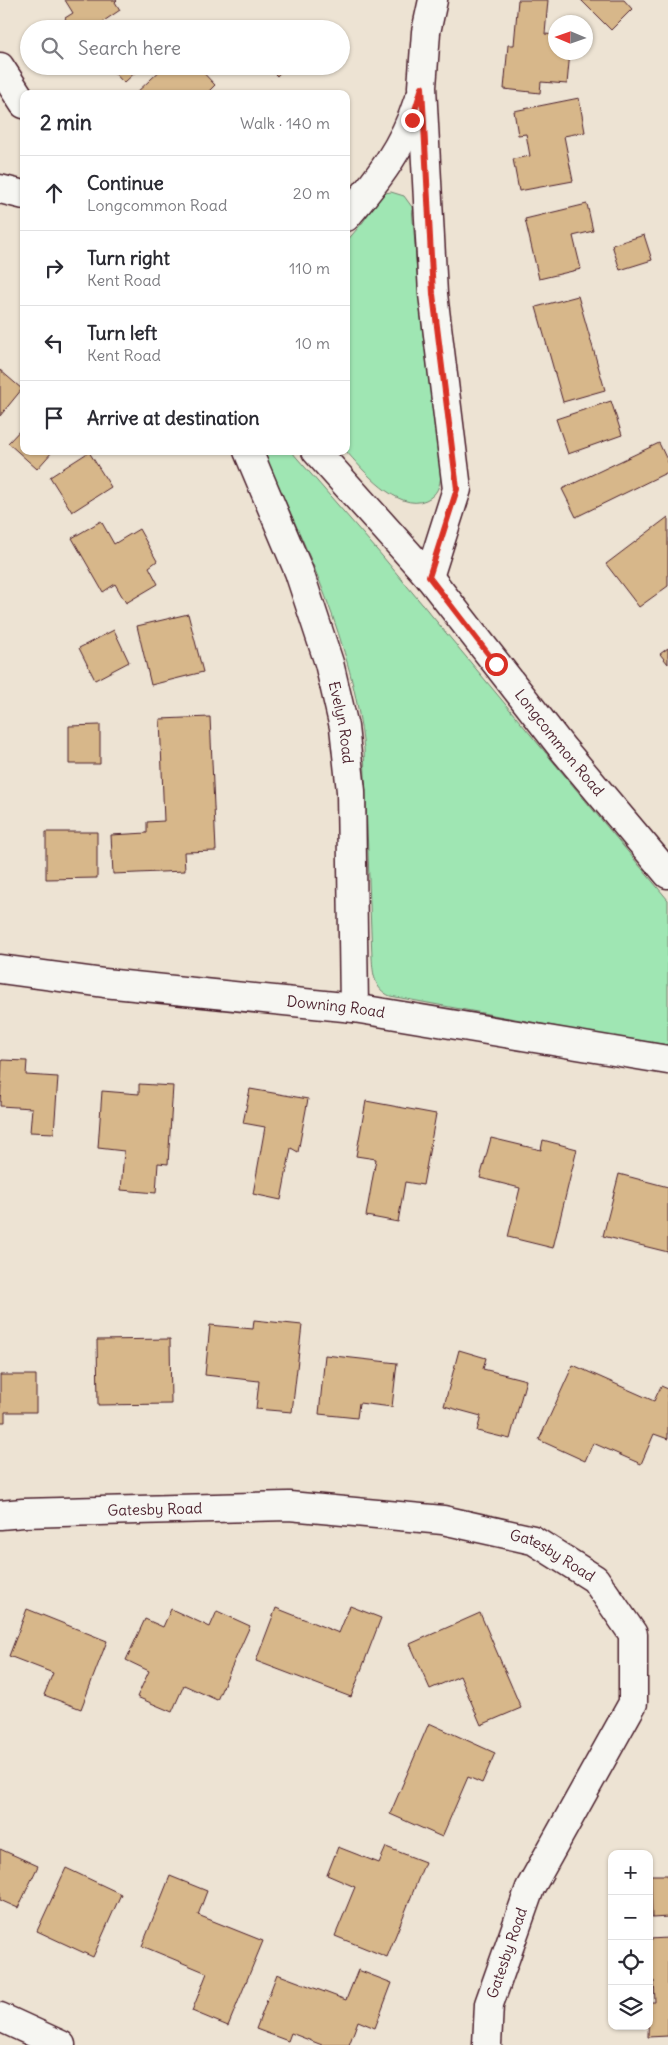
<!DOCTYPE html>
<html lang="en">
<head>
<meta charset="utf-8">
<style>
	:root { --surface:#fff; --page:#f2f2f3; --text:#2b2b33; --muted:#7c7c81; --line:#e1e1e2 }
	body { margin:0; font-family:Delius,sans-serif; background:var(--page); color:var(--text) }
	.controls { position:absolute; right:15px; bottom:15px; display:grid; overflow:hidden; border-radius:10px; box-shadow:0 1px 4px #0004 }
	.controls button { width:45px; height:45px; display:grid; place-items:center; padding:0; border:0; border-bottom:1px solid var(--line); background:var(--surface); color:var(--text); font:25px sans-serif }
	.compass { position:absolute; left:548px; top:15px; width:45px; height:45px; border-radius:50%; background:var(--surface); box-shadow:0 1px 4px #0004; rotate:272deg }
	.stop { position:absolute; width:15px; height:15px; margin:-11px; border:4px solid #d93025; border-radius:50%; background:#fff }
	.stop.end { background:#d93025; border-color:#fff; box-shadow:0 1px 5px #0008 }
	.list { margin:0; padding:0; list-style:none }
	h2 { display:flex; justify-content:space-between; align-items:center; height:65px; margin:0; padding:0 20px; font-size:21px }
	h2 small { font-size:16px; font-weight:400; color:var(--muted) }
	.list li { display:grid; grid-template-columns:32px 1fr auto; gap:15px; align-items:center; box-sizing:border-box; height:75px; padding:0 20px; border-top:1px solid var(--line) }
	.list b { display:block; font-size:19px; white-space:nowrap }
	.list p { margin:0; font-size:16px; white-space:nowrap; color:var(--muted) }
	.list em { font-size:16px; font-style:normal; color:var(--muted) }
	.icon { flex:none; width:28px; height:28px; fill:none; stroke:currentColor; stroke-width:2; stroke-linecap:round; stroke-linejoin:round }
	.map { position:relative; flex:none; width:668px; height:2045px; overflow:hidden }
	.search { position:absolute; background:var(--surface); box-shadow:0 1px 4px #0004; left:20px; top:20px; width:330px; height:55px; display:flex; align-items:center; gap:12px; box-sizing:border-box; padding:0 18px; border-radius:28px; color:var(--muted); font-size:19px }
	.panel { position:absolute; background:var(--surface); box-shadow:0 1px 4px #0004; left:20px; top:90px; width:330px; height:365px; border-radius:10px }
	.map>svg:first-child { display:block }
	.green { fill:#9fe6b3; stroke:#74826f }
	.building { fill:#d7b78a; stroke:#4a1f2b }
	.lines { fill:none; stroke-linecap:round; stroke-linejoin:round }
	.minor-casing { stroke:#4a1f2b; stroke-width:31 }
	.minor { stroke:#f6f6f2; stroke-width:28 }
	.route { stroke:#d93025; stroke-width:6 }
	.labels { text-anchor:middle; stroke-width:4; stroke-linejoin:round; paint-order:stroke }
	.street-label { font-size:15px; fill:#4a1f2b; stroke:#f6f6f2 }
</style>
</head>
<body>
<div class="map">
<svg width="668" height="2045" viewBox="0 0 668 2045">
	<rect width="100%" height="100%" fill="#ede3d3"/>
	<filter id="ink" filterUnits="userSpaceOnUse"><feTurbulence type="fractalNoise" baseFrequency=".02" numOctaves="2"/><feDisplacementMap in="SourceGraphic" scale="10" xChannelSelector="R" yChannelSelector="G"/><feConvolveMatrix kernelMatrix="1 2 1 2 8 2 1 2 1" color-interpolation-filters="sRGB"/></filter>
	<g filter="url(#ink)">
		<path class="green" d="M391,192L404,196L412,207L420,309L441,475C440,486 437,495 426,500C398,513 362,469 346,451V242L363,222L379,198L385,193Z
			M262,451H291L383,557L668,900V1045L591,1033L390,996C374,989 373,974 372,957L364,749C353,644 306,546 262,451Z"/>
		<path class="building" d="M65,0H117L115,2L120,10L92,29H72L65,18L73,13Z
			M518,0H548L545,34L556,35V52H570L567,84L541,82L540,93L504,89L508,45H514Z
			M581,0H624L632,9L611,30Z
			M108,66H142L124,83Z
			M165,66H197L215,85L206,94H135Z
			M267,66H286L277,76Z
			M579,98L585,132L564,136L573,181L519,191L513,159L530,156L526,134L518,135L514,111Z
			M587,204L593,231L573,236L581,269L539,279L525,219Z
			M644,235L652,260L620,270L612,245Z
			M578,296L605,390L563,402L536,307Z
			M0,370L22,389L0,416Z
			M611,401L622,435L568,454L556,419Z
			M24,426V451H53L37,469L8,443Z
			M659,443L668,462V472L576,517L562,489Z
			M89,452L111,487L72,512L50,477Z
			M668,517V586L639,607L606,564Z
			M101,521L114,544L139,529L157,561L149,567L158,584L126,603L115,584L103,592L72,538Z
			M188,614L203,672L151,685L137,626Z
			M114,630L129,662L95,680L79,648Z
			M668,648V664L660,654Z
			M210,717L216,851L184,852L185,871L113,874L111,835L147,833V822L164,821L160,719Z
			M100,725V764H69V726Z
			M46,832H97V878L46,879Z
			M2,1060L27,1061L26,1075L58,1077L54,1133L30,1132L32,1108L0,1106Z
			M139,1084L173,1086L168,1164L158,1163L156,1193L121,1190L124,1151L98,1148L102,1091L139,1094Z
			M250,1089L308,1099L298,1152L291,1148L281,1200L253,1194L265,1127L243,1123Z
			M366,1101L436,1114L423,1185L405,1182L398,1222L366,1216L376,1159L356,1156Z
			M491,1138L541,1150L543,1140L577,1149L553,1248L508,1237L520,1188L480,1178Z
			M619,1174L668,1187V1252L603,1236Z
			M254,1320L302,1325L292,1412L256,1409L259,1381L205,1375L210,1325L253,1329Z
			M170,1339L171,1404L98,1405L97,1340Z
			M459,1350L486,1358L483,1369L526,1380L510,1439L477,1431L481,1416L444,1406Z
			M325,1355L397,1363L392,1407L359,1403L357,1418L319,1414Z
			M573,1365L654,1401L661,1386L668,1389V1439L654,1434L641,1464L593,1443L585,1461L539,1440Z
			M0,1375H36V1412H5V1422H0Z
			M350,1606L381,1618L351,1697L256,1661L276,1608L339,1633Z
			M27,1609L107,1641L81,1709L44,1695L53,1673L9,1656Z
			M171,1609L210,1627L217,1611L250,1626L217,1700L184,1685L172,1712L137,1697L149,1671L126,1660L145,1619L163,1627Z
			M480,1613L521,1708L481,1725L460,1676L430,1689L410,1644Z
			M429,1723L495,1753L482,1783L468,1777L442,1837L390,1814Z
			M338,1847L379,1863L386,1847L425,1862L387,1957L335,1936L355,1887L327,1875Z
			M0,1849L38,1866L18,1908L0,1900Z
			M66,1868L121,1894L93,1957L37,1931Z
			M651,1875H668V1917L652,1918Z
			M170,1876L207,1891L198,1915L263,1941L228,2026L192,2011L207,1973L142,1946Z
			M668,1938V2036L648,2037L649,2002H655L654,1981H649V1939Z
			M358,1970L392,1983L375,2028L358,2021L349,2045H322L291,2033L288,2041L256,2029L277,1974L346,2000Z"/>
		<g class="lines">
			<defs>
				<g id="minor">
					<path d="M0,67L24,104"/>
					<path d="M0,189L24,195"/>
					<path d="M346,217C377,181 404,146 418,101"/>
					<path id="s1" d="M248,451L299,572L329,663L344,727L351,791L354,1008"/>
					<path id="s2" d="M316,451L429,577L563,749L668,874"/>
					<path d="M429,577L457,489L433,294L422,87L426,32L433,0"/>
					<path id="s3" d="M0,969L104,983L354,1008L668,1060"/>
					<path id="s4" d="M0,1515L23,1513L289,1506L443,1520L533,1540L595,1579L633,1634V1703L530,1888L489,2004L487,2045"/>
					<path d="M0,2017L61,2045"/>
				</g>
			</defs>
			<use href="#minor" class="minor-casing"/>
			<use href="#minor" class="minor"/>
		</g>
	</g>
	<g class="lines" filter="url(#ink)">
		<path class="route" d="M412,120L422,87L433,294L457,489L429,577L496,664"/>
	</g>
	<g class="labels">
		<g class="street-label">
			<text dy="5" stroke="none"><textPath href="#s1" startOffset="288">Evelyn Road</textPath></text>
			<text dy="5" stroke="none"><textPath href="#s2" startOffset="380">Longcommon Road</textPath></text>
			<text dy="5" stroke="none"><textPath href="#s3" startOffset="338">Downing Road</textPath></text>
			<text dy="5" stroke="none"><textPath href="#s4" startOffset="155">Gatesby Road</textPath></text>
			<text dy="5" stroke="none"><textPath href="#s4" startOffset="560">Gatesby Road</textPath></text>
			<text transform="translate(507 1953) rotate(-71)" y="5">Gatesby Road</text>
		</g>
	</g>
</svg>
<div class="controls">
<button>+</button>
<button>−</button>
<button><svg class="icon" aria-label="locate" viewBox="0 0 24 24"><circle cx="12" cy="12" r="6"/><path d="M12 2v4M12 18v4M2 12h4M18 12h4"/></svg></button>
<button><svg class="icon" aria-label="layers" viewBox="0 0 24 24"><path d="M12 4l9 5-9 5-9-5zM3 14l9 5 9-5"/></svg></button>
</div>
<svg class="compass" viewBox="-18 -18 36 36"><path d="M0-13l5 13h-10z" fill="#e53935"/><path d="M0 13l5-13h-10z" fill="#7c7c81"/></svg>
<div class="stop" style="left:496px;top:664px"></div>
<div class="stop end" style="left:412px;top:120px"></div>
<div class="search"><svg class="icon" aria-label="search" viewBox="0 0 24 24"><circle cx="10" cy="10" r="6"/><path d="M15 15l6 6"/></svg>Search here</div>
<section class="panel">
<h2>2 min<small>Walk · 140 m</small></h2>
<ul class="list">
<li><svg class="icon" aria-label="ahead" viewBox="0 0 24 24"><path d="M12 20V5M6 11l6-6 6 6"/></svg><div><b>Continue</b><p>Longcommon Road</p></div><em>20 m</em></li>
<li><svg class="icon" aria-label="right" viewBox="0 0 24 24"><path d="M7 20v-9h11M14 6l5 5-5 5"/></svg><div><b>Turn right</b><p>Kent Road</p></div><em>110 m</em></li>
<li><svg class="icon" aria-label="left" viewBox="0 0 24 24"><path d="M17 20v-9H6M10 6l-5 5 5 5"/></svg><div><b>Turn left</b><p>Kent Road</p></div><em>10 m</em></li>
<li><svg class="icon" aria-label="arrive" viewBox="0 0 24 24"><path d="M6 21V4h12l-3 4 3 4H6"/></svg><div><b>Arrive at destination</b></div></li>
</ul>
</section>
</div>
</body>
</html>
